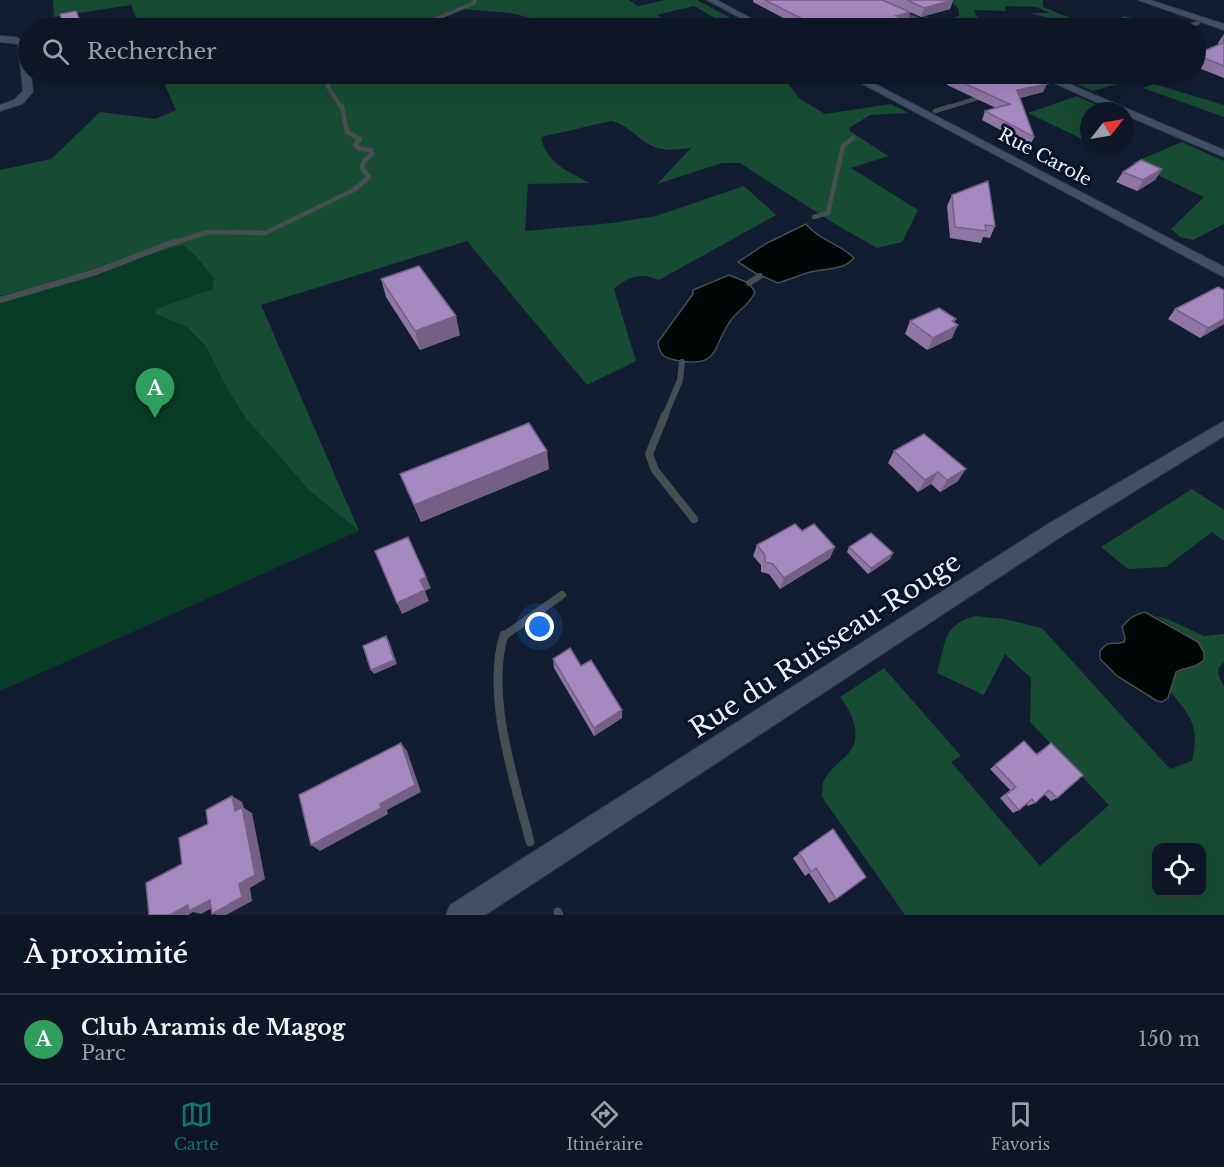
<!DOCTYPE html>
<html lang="fr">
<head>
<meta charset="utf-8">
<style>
	:root { --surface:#0e1625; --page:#1c2332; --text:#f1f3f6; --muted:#9b9fa7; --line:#2e3542; --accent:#0f766e }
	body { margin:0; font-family:"Libre Baskerville",serif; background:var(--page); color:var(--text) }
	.controls { position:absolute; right:18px; bottom:18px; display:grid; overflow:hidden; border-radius:12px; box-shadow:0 6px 24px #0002 }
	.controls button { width:54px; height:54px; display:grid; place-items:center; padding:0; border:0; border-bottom:2px solid var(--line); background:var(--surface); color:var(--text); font:30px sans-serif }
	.compass { position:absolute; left:1080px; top:102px; width:54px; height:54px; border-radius:50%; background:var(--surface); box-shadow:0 6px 24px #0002; rotate:59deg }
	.you { position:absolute; left:540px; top:627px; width:21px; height:21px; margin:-15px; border:4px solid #fff; border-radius:50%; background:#1a73e8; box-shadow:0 0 0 9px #1a73e833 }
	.badge { display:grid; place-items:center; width:39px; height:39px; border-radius:50%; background:var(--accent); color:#fff; font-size:20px; font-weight:700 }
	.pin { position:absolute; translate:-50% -50px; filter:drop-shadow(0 2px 3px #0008) }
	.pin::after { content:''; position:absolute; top:32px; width:21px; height:18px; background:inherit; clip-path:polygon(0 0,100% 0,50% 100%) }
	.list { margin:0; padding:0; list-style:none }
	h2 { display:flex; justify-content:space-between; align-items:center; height:78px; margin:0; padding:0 24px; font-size:26px }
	h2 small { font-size:20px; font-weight:400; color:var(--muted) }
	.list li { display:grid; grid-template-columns:39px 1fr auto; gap:18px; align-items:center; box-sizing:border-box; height:90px; padding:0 24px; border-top:2px solid var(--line) }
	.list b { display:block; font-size:22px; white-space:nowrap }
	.list p { margin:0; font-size:20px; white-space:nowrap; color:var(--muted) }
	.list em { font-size:20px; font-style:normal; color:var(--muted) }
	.icon { flex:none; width:33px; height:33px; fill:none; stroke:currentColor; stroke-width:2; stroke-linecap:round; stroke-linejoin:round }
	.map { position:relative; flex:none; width:1224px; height:915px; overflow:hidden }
	.search { position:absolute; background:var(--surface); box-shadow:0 6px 24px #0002; left:18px; right:18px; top:18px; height:66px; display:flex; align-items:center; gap:15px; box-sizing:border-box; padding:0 21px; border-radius:33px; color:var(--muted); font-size:22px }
	.sheet { height:168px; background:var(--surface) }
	nav { display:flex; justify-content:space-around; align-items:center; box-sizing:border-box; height:84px; border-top:2px solid var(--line); background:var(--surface); font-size:16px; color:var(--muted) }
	nav a { display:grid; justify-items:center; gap:3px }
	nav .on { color:var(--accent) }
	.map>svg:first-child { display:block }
	.green { fill:#093c27 }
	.forest { fill:#184b34; fill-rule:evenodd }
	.water { fill:#010707; stroke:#474e51; stroke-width:1.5 }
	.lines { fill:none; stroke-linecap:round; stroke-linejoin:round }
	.stream-far4 { stroke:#474e51; stroke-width:4 }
	.stream-far3 { stroke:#474e51; stroke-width:4.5 }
	.stream-far2 { stroke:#474e51; stroke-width:6 }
	.stream-far1 { stroke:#474e51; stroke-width:8 }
	.stream { stroke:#474e51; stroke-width:9 }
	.minor-casing { stroke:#303646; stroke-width:2 }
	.minor { fill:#425067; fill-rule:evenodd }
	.wall { fill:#8e76a6 }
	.shaded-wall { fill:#746087 }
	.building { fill:#a589c1; stroke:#746087; stroke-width:1.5 }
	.labels { text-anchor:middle; stroke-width:6; stroke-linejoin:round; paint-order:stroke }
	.far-street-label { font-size:18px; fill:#ebf2fd; stroke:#091427 }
	.near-street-label { font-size:26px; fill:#ebf2fd; stroke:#091427 }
</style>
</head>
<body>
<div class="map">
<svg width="1224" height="915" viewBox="0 0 1224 915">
	<rect width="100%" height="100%" fill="#121d31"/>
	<path class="green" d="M229,232L359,531L0,691V296Z"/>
	<path class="forest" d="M53,0H629L638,6L665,0H697L749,28H691L720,21L694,6L657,15L679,28H551L527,17L510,13L461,9L415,28H106L137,21L131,5L54,17Z
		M882,0H910L898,4L939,22L959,16L958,8L949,0H1043V7C1059,13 1101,33 1117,23L1115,19L1125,16L1161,28H1090L1030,13H1050L1036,7L1005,6L1006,11L974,10L977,17L998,28H948Z
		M160,74H814L787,82L800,99L825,114L891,104L908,113L870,115L849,128L850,131L888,156L851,168L918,210L902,242L877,248L835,224L740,163H722L657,184L691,148C678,149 665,152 652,146C638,139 627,124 611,121L541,137C546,163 567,171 590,183L528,184L525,231L612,223L656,216L744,186L776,215L659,280C641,272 628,276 614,289L636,361L587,385L467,241L261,305L359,531L309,490L245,417L226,386L206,346L187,327L156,314V309L213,289L214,279L197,257L183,245L0,296V170L51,159L100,112L155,119L176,110Z
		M1052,74H1151L1093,91Z
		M1154,84L1224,105V117L1143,88Z
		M1077,96L1110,111H1089V136L1082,139L1028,113Z
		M1182,142L1224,161V224L1193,240L1180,237L1171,229L1204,197L1132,163Z
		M1192,489L1224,510V541L1212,532L1166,567L1128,569L1101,547Z
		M975,616L1004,619L1042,628L1170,769L1192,761C1200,726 1191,717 1170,691L1176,672L1185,667H1193L1204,652L1198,642L1156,616L1170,620L1204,636L1224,634V662C1214,671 1219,676 1224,686V915H905L822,797C822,793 822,786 823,783C828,769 843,761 851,750C862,733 851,711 840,697L884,668L961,756L951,762L1040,866L1109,805L1030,722L1031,678L1005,654L984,695L937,673C946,643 942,625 975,616ZM1156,848H1202V892H1156Z"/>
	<path class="water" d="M806,224C819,240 840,244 854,258C843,271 825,268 810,272C799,275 789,280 778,283L755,273L738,262L767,243Z
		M729,275L749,283L755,292C750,304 739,310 731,320C711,348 721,369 675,360C664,358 659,354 658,342L693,294V290Z
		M1145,612L1198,642L1204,652V660C1196,668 1186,667 1176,672L1168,698L1162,702L1157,701L1117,676L1100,659V651C1111,638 1111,646 1124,642L1125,638L1122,627C1128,619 1135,614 1145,612Z"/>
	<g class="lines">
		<path class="stream-far4" d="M414,28L474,3L475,0
			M1177,28L1198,23
			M946,74L960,80
			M342,108L328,87L329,83L347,74
			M946,108L984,96"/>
		<path class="stream-far3" d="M935,111L951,106
			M814,217L828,213L843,146L853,138
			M170,244L208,232L265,233L354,190L369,177L362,168L364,161L372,154L371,150L360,149L355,145L360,139L347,132L342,106"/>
		<path class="stream-far2" d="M749,283L760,276
			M0,300L96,272L174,242
			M665,416L680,380L682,362"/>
		<path class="stream-far1" d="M665,415L649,454L655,470L694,519
			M504,636L562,595"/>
		<path class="stream" d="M504,635C485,695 515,782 530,842
			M558,912L559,915"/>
		<defs>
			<path id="minor" d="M707,0H717L769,28H759Z
				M867,0H878L940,28H930Z
				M1138,0H1150L1224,24V30Z
				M0,36L16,37L27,43L28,74H31L33,92L22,104L0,111V105L14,100L23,91L18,44L0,42Z
				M844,74H856L1224,267V277Z
				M1034,74H1046L1224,150V157L1125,115V111H1116Z
				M1224,421V436L1062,536L485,915H446L450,905L1048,524Z"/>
		</defs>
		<use href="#minor" class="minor-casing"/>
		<use href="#minor" class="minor"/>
	</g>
	<path class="wall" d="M753,0H882L908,20L907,21L912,28H802L753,2Z
		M883,0H953L950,9L921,17Z
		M1224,34V78L1196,67V54L1218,45V43Z
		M950,77L1048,81L1043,92L1020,98L1034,137L1030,146L982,120L985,111L996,108L947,85Z
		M1162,169L1155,180L1137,191L1116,182L1123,172Z
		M952,195L995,226L990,238L983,237L981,243L950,238L947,206Z
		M381,279L460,335L420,350L386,297Z
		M1175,309L1224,324L1200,338L1168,319Z
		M910,321L954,322L952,338L927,350L905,334Z
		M894,451L958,481L940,492L931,484L918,492L888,463Z
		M549,469L421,522L400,474Z
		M757,545L830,558L780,589L769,574L761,572V565L753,556Z
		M849,547L890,559L868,574L847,552Z
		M553,659L581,666L622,710V718L594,736L554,668Z
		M1024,741L1036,754L1051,743L1057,798L1051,801L1044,794L1035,803L1028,806L1027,804L1019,810L1013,813L1000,798L1010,790L990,769Z
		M833,829L836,899L829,903L809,873L805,876L793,858Z"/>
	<path class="shaded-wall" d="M953,0L950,9L921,17L924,8Z
		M910,12L908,20L893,24L896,16Z
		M913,24L912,28H894Z
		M1048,81L1043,92L1013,99L1017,90Z
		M1162,169L1155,180L1137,191L1143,180Z
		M456,316L460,335L420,350L415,331Z
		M956,319L951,329L958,325L952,338L927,350L933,338L952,321Z
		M1224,319V324L1200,338L1208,328Z
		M547,451L549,469L421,522L414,505Z
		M966,469L958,481L940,492L947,480Z
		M938,472L931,484L918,492L925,480Z
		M835,547L830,558L780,589L784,578Z
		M893,553L890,559L868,574L871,568Z
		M426,577L431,588L425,591L429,601L402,614L397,603L420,580Z
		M386,636L389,641L397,664L374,674L371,670Z
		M622,710V718L594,736V728Z
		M401,743L407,751L421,792L387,810L388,814L320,851L311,845L380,804Z
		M232,796L242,802L244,808L252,813L265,879L250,888L252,901L226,915H218L212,914L239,884L235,811Z
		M210,900L221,903L201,914L193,912L188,915H170L188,905Z"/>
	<path class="building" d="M765,0H882L910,12L896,16L913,24L894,28H820Z
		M907,0H953L924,8Z
		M76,11L83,28H64L60,14Z
		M1224,35V66L1196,55V54L1223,43Z
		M961,74H1031L1048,81L1043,82L1047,84L1017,90L1034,137L985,111L1010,104L950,77Z
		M1141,160L1162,169L1143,180L1123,172Z
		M988,181L995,226L985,225L986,231L955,227L952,195Z
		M419,266L456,316L415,331L381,279Z
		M1218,287L1224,290V319L1208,328L1175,309Z
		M939,308L956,319L952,321L958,325L933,338L910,321Z
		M529,423L547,451L414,505L400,474Z
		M924,434L966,469L947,480L938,472L925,480L894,451Z
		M795,524L802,531L814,524L835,547L784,578L773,564L765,562V555L757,545Z
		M871,533L893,553L871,568L849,547Z
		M408,537L426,577L420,580L425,590L397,603L375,551Z
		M386,636L394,660L371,670L363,646Z
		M570,648L581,666L591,660L622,710L594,728L553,659Z
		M1024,741L1037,755L1051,743L1083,775L1057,798L1049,790L1035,803L1032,799L1019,810L1006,795L1016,787L995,765Z
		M401,743L415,785L380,804L381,808L311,845L299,795Z
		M232,796L235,811L242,807L255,875L239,884L242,897L212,914L210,900L189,911L188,905L170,915H149L146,883L182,864L179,838L208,824L206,810Z
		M833,829L866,877L836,899L816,868L811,872L799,853Z"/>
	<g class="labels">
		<g class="far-street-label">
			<text transform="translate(1045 157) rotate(28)" y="6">Rue Carole</text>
		</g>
		<g class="near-street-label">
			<text transform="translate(825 645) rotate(-33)" y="9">Rue du Ruisseau-Rouge</text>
		</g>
	</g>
</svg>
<div class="controls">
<button><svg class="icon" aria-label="locate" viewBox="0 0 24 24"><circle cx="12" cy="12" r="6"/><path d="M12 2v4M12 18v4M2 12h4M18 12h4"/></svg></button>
</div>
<svg class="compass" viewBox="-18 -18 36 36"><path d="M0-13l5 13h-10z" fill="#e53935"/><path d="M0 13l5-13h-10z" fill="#9b9fa7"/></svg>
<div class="you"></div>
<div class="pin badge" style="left:155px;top:418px;background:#2e9e5b">A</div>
<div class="search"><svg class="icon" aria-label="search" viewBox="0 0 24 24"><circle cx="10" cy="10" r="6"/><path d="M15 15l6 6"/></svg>Rechercher</div>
</div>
<section class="sheet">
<h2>À proximité<small></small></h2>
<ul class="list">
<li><span class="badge" style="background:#2e9e5b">A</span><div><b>Club Aramis de Magog</b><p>Parc</p></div><em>150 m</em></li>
</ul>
</section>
<nav>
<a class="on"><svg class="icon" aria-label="map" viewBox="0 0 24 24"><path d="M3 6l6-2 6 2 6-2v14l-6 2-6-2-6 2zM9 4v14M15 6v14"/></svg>Carte</a>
<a><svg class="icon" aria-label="directions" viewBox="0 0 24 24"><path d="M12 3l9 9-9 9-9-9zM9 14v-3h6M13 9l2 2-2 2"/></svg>Itinéraire</a>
<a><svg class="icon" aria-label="saved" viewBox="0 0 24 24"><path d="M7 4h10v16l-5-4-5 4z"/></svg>Favoris</a>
</nav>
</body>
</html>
